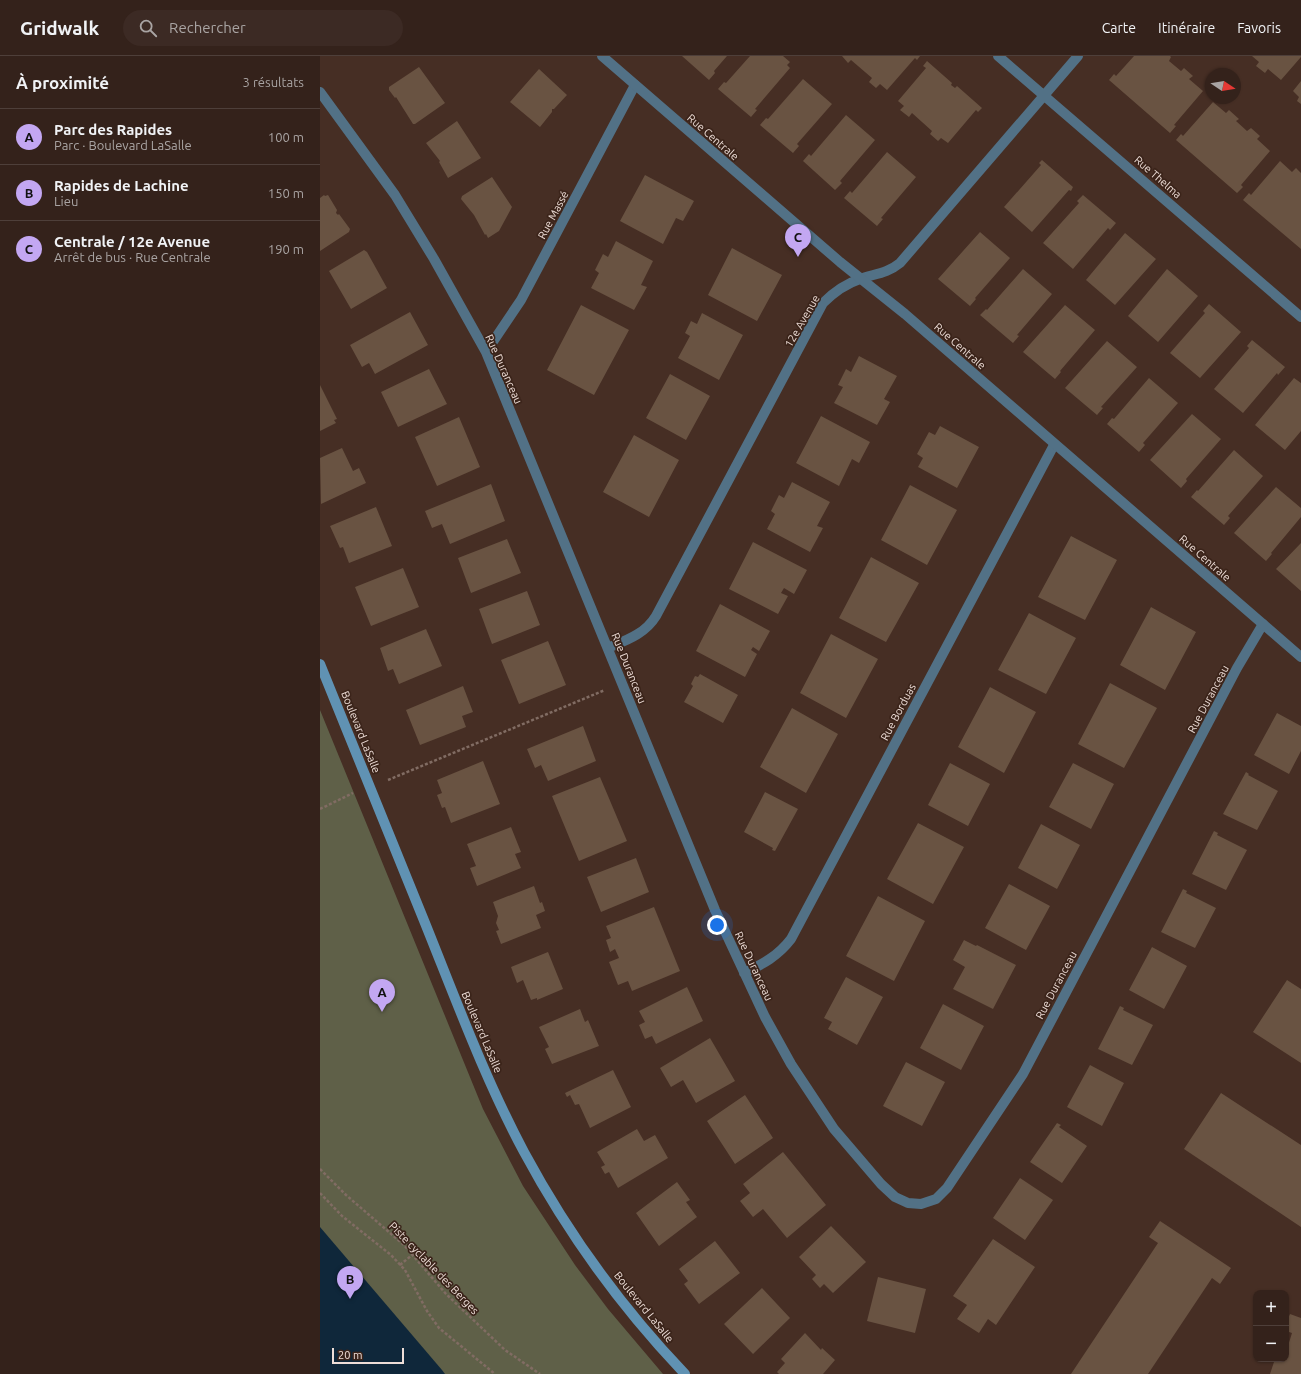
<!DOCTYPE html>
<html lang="fr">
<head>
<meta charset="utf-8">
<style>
	:root { --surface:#34221b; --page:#3c2a24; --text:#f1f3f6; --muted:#a9a4a3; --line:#4e3f3a; --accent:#c3a7f2 }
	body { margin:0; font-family:Ubuntu,sans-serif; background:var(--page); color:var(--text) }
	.controls { position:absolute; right:12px; bottom:12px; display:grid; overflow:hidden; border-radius:8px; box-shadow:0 1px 3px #0004 }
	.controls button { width:36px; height:36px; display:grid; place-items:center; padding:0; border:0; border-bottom:1px solid var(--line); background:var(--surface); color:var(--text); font:20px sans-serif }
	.compass { position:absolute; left:885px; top:12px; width:36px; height:36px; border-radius:50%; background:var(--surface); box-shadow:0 1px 3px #0004; rotate:102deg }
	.scale { position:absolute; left:12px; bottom:10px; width:72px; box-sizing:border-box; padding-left:4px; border:2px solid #eeded8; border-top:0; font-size:11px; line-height:14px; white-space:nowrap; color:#eeded8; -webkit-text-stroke:3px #3b241a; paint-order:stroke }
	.you { position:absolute; left:397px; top:869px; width:14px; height:14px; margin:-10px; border:3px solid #fff; border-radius:50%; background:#1a73e8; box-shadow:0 0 0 6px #1a73e833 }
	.badge { display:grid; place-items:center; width:26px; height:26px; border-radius:50%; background:var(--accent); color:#111; font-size:13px; font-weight:700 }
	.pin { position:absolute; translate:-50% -33px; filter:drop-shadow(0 1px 2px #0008) }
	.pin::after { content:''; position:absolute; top:21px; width:14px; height:12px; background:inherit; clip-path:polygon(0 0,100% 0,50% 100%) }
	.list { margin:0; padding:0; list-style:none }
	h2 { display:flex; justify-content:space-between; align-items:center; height:52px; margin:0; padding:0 16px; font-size:17px }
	h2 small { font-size:13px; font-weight:400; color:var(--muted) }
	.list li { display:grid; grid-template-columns:26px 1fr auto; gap:12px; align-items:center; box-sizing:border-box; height:56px; padding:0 16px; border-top:1px solid var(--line) }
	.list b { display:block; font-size:15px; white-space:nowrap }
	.list p { margin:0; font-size:13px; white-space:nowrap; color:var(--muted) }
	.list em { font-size:13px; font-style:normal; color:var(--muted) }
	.icon { flex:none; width:22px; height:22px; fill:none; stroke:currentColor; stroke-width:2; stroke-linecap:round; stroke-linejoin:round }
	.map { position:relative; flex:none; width:981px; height:1318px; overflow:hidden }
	header { display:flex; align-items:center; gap:24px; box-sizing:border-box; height:56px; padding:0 20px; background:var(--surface); border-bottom:1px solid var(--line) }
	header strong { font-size:19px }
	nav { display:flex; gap:22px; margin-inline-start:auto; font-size:14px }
	.search { width:280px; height:36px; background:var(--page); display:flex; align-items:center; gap:10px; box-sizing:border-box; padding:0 14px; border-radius:22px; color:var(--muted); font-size:15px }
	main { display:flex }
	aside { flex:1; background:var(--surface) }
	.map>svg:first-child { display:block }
	.green { fill:#5f6048 }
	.water { fill:#0f273a }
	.building { fill:#695342 }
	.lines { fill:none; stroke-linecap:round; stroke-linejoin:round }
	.path { stroke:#816c63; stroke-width:2.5; stroke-dasharray:3 2; stroke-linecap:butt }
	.minor { stroke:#527186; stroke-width:10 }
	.tertiary { stroke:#527186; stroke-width:10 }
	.secondary { stroke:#6092b3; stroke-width:10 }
	.labels { text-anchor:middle; stroke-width:3.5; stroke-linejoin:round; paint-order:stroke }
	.street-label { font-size:11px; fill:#eeded8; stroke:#3b241a }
</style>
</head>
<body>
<header>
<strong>Gridwalk</strong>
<div class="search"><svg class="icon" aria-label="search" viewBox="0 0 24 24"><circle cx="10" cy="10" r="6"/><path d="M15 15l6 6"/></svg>Rechercher</div>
<nav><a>Carte</a><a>Itinéraire</a><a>Favoris</a></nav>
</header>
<main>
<aside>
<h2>À proximité<small>3 résultats</small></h2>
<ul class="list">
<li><span class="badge">A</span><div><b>Parc des Rapides</b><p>Parc · Boulevard LaSalle</p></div><em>100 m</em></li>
<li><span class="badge">B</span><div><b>Rapides de Lachine</b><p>Lieu</p></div><em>150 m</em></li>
<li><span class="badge">C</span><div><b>Centrale / 12e Avenue</b><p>Arrêt de bus · Rue Centrale</p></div><em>190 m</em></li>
</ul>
</aside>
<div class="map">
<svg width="981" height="1318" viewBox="0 0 981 1318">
	<rect width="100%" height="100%" fill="#462e24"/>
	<path class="green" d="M0,654L163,1053L203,1130L255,1209L288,1253L343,1318H0Z"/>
	<path class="water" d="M0,1171L122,1314L125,1318H0Z"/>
	<path class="building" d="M362,0H407L394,15L395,17L389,24Z
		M430,0H463L470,6L467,9L470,12L435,53L437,54L431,61L398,33L404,26L406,27Z
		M522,0H600L597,4L595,2L567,34L560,28L556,32L549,26L552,22L531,4L528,7Z
		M814,0H850L851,1L849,5L861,15L864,12L873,20L869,23L883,35L854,69L856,70L850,77L789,24L794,18L796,20Z
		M932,0H981V1L961,24L948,13L945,17L936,10L939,6Z
		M607,5L632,27L631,29L635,32L637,30L662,52L658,56L656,54L628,87L621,82L618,85L610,78L612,75L592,57L589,61L580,54L584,50L578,45L606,12L603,10Z
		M99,11L125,47L95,68H93L76,41L75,42L69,34V31Z
		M219,13L247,39L234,53H232V56L220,71L190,46Z
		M483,23L512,48L477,88L479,90L473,97L440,69L446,62L448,63Z
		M981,25V48L977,45L979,41L973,35Z
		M893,46L906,57L909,54L919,63L916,65L927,75L931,72L940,80L937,83L950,95L921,129L923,131L917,137L856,84L861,78L863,80Z
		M526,59L555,84L520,125L522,127L515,134L483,105L489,98L491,100Z
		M137,65L161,102L128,122L119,106L120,105L106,87Z
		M567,96L596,121L561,162L563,163L557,170L524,142L530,135L532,137Z
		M722,104L753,131L751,135L749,134L712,176L684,151L721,109L719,107Z
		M960,105L972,116L976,112L981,117V193L923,144L929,137L931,139Z
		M325,119L374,145L363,165L356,162L343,188L300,165Z
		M172,121L192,151L179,175L168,182L166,178L165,179L154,159L141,143L142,140Z
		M4,139L5,140L8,139L17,154L16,157L18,159L19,158L30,173L29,176L0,195V142Z
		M763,139L796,167L790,174L788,172L753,213L723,187L759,147L757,145Z
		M660,176L690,202L655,242L656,243L650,250L618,223Z
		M805,177L836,203L795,249L766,224Z
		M296,185L333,205L321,229L327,231L314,254L271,232L279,217L275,214L283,198L288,201Z
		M412,192L462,219L437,265L388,239Z
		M44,194L47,196L67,232L31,253L9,215Z
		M703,213L732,238L697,279L699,280L693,287L660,259L666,253L667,254Z
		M847,213L878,240L838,286L808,260Z
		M889,248L921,276L880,322L850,297L885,257L883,255Z
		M261,249L309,274L274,339L227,314Z
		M745,249L775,274L740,315L741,316L735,323L703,296Z
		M90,256L108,289L55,318L49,307L42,311L30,289Z
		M382,257L423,279L399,324L358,302L370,280L365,277L371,265L377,268Z
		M932,284L965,311L958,319L957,317L923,357L894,333L929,292L927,290Z
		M787,285L817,311L781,351L783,352L777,359L745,332Z
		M539,300L577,320L564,343L570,346L557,369L514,347L523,331L518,329L526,313L531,316Z
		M109,313L127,348L78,371L61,336Z
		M350,318L390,340L366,384L326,362Z
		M829,322L858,347L823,387L825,389L819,396L787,368L792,362L794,363Z
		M974,322L981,327V375L965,394L935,369Z
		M0,329L17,363L14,364L16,367L0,375Z
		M872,358L901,383L866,423L867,425L861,432L830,404Z
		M501,360L550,386L539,407L532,403L519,430L476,407Z
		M139,361L160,411L117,430L95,381Z
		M620,370L659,391L637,432L598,411L603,402L597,398L609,376L615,379Z
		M314,379L359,404L329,461L283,436Z
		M22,392L33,415L39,412L46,427L1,448L0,402Z
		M914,394L943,420L908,460L910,462L904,469L871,441L877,434L878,435Z
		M472,426L510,446L497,470L503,472L490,496L447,473L455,458L451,455L459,439L464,442Z
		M171,428L185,465L130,488L122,468L112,472L105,455Z
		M590,429L637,454L607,509L561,484Z
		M956,431L981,452V461L951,497L952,498L946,505L914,477Z
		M56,451L72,490L29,507L23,491L20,492L10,470Z
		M751,480L797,504L765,564L718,541Z
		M187,483L201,517L151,537L138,502Z
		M433,486L487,514L474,538L464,532L461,537L468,540L458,558L409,533Z
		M981,487V535L956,513Z
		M551,501L599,527L566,586L519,562Z
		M83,512L99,551L51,570L35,531Z
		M207,535L220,569L172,588L159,553Z
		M400,548L450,575L439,595L433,591L431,594L437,598L425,621L376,595Z
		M831,551L876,576L845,634L800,609Z
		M709,557L756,582L726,638L678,614Z
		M106,573L122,610L79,628L73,613L68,615L60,592Z
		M511,578L558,603L526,662L480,637Z
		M228,585L246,629L199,648L181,604Z
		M380,618L418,639L403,667L364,646L373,630L371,628L375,620L378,621Z
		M790,627L837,652L804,712L758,688Z
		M143,630L153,656L142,660L146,671L100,689L86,654Z
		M670,631L716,656L684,717L638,691Z
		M472,652L518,678L486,737L440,711Z
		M957,657L981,670V695L969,718L934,699Z
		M263,670L276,705L228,725L221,709L215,712L207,693Z
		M163,705L180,748L131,767L125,751L122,752L117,739L122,737L117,724Z
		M630,707L670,728L648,770L608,749Z
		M753,707L794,728L771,773L729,751Z
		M926,716L929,718L928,719L958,735L937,774L903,758Z
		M280,721L307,785L259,805L232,740Z
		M445,736L478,753L455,795L452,794L453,792L424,776Z
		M598,767L644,791L613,848L567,823Z
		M721,768L760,789L737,833L698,812Z
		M191,771L201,796L195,798L201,812L157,830L150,812L156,810L147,788Z
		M894,775L898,777L897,779L927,794L906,834L872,818Z
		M316,802L329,836L281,856L267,821Z
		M689,828L730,850L706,894L665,872Z
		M214,830L220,847L222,846L225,855L216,859L221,872L181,888L176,875L179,874L176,867L178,860L173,846Z
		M863,833L867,835L866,837L896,852L875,892L841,876Z
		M558,840L605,865L574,925L526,900Z
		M334,851L360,915L312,935L308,925L298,929L289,906L299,902L295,893L290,896L286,884L291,882L286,870Z
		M644,884L656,890L657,889L696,909L673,953L633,933L645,911L633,904Z
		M832,891L867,910L844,953L809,934Z
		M228,896L243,933L217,944V942L211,944L203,924L197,927L191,911Z
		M526,921L563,941L537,989L508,973L512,966L504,962Z
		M967,924L981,933V1007L933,976Z
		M367,931L383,965L336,988L332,980L325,983L319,969L325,966L319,955Z
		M623,948L664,970L641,1014L600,992Z
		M800,950L804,952L803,954L833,969L812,1009L778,993Z
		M260,953L265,966L268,964L279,990L232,1008L225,993L229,991L219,971Z
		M390,982L415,1025L376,1047L363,1024L351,1031L340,1012Z
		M586,1006L625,1026L602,1070L563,1050Z
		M770,1009L804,1027L782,1070L747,1051Z
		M293,1014L311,1051L270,1072L259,1048L255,1049L250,1039L247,1041L245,1037Z
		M901,1037L981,1089V1171L864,1093Z
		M425,1039L453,1082L415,1108L387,1065Z
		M737,1067L741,1069L739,1071L767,1090L742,1127L710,1106Z
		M317,1073L324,1085L335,1079L348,1102L298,1132L289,1116L285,1118L281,1111L285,1109L277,1096Z
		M463,1096L506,1149L467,1182L443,1153L433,1161L420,1145L430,1137L423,1128Z
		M700,1122L733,1144L705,1184L673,1162Z
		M357,1126L370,1144L366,1146L377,1161L339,1190L316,1157Z
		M840,1165L911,1212L900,1228L892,1222L828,1318H751L838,1187L829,1181Z
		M511,1170L546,1206L513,1237L504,1228L500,1232L492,1223L496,1219L479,1201Z
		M673,1183L715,1211L676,1269L668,1263L659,1277L637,1263L647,1249L633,1240Z
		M395,1185L420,1217L379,1248L364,1228L368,1225L359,1213Z
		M558,1221L606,1233L595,1277L547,1265Z
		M442,1232L470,1262L433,1298L404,1268Z
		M970,1258L981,1262V1318H950L955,1303L963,1305L966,1303V1296L972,1277L966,1275V1267Z
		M485,1277L501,1294L502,1292L515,1304L503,1318H459L457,1316L465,1307L461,1303Z"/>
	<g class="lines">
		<path class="path" d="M68,724L285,634
			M0,753L33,737
			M0,1113L26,1139L84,1189L126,1238L185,1294L220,1318
			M0,1137L22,1160L71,1199L85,1214L107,1255L119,1272L175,1318
			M80,1209L92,1199"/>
		<path class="minor" d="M678,0L981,261
			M0,36L75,139L114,203L166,296L395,854L445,961L471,1008L514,1073L561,1128L575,1141L588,1147L601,1148L616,1143L627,1132L703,1018L917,612L943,568
			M166,296L201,244L315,29
			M288,592C307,584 325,578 336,560L503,247C514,236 525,228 540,223C554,218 568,217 580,207L758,0
			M424,917C443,908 458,900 471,883L734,389"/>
		<path class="tertiary" d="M282,0L520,206L585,258L981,601"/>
		<path class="secondary" d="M0,608C35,694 70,781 105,867C136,944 165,1023 204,1096C247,1176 303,1253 365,1318"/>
	</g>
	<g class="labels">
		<g class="street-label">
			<text transform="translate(393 81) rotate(41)" y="4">Rue Centrale</text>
			<text transform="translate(838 121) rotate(41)" y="4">Rue Thelma</text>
			<text transform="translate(233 159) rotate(-62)" y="4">Rue Massé</text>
			<text transform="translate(482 265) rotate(-60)" y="4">12e Avenue</text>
			<text transform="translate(640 290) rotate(41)" y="4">Rue Centrale</text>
			<text transform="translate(184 313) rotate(66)" y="4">Rue Duranceau</text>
			<text transform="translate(885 502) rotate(41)" y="4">Rue Centrale</text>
			<text transform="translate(309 612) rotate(68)" y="4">Rue Duranceau</text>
			<text transform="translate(888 643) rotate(-62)" y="4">Rue Duranceau</text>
			<text transform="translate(578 656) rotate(-62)" y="4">Rue Borduas</text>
			<text transform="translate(41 676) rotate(68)" y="4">Boulevard LaSalle</text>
			<text transform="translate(434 910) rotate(65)" y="4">Rue Duranceau</text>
			<text transform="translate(736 929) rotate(-62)" y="4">Rue Duranceau</text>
			<text transform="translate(162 976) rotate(67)" y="4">Boulevard LaSalle</text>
			<text transform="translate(114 1212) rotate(46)" y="4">Piste cyclable des Berges</text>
			<text transform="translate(324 1251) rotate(51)" y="4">Boulevard LaSalle</text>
		</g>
	</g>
</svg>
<div class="controls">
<button>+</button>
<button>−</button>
</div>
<svg class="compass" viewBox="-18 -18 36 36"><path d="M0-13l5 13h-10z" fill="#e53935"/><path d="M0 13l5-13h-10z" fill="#a9a4a3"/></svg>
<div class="scale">20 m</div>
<div class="you"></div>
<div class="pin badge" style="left:62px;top:956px">A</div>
<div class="pin badge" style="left:30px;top:1243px">B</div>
<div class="pin badge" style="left:478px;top:201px">C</div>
</div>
</main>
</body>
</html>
